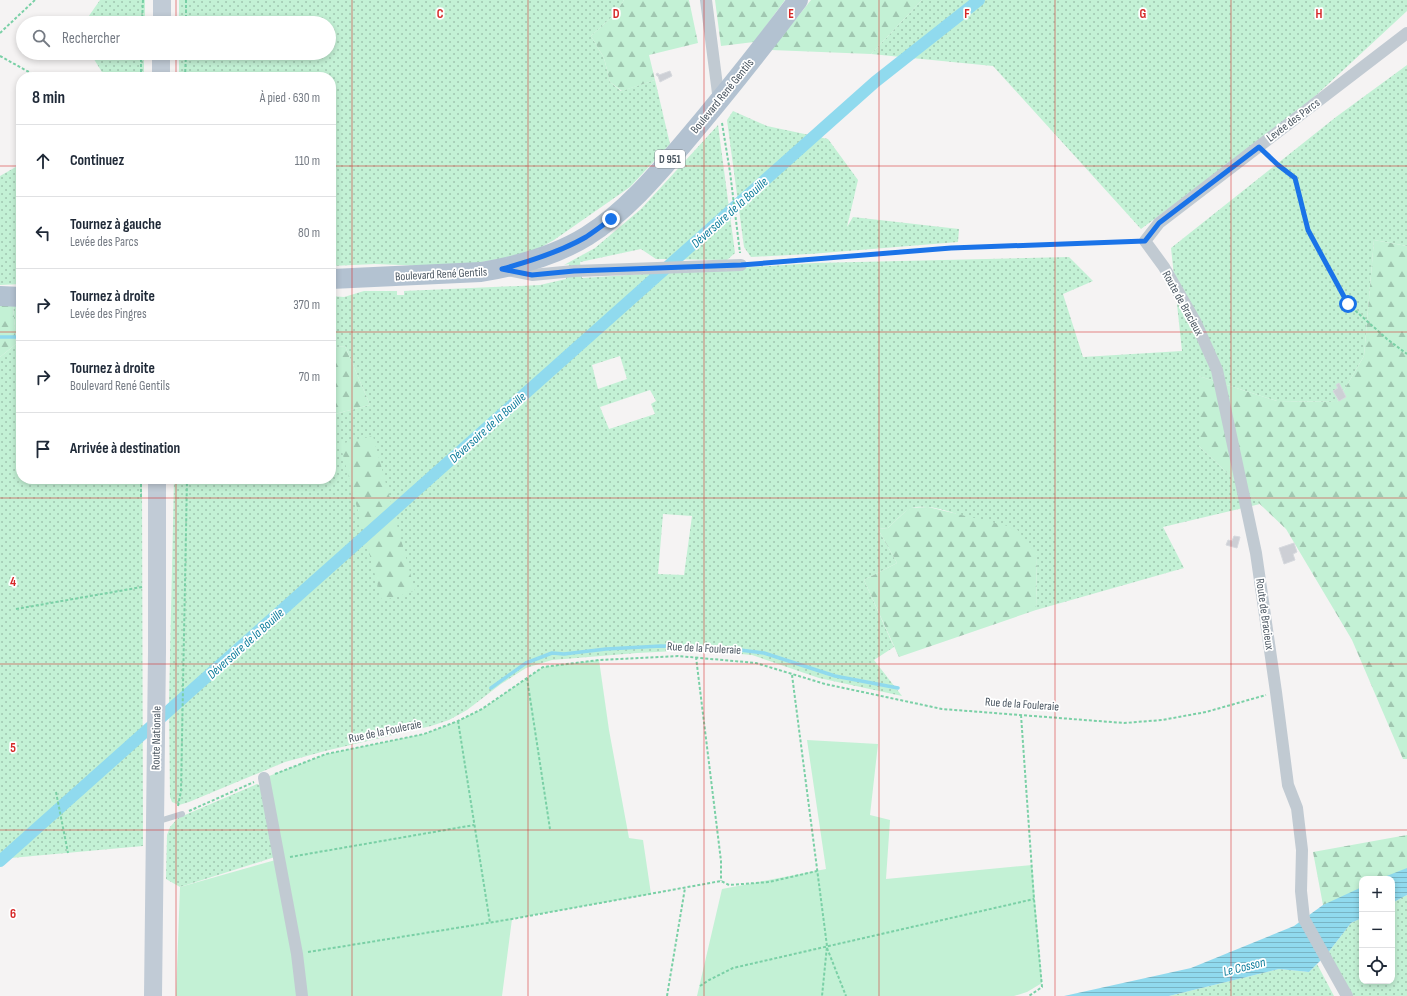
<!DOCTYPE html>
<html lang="fr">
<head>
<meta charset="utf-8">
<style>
	:root { --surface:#fff; --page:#f2f2f3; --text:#1f2937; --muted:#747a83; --line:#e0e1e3 }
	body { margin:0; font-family:"Sofia Sans Condensed",sans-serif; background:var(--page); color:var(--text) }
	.controls { position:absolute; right:12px; bottom:12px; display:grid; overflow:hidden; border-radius:8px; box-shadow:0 2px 6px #0003 }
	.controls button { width:36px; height:36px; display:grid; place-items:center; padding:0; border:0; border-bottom:1px solid var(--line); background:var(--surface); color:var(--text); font:20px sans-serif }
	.stop { position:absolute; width:12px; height:12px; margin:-9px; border:3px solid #1a73e8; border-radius:50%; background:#fff }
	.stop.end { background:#1a73e8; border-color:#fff; box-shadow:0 1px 4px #0008 }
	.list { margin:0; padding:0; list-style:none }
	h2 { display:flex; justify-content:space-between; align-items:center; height:52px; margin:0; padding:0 16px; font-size:17px }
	h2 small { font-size:13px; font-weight:400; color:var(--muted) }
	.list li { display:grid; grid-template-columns:26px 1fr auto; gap:12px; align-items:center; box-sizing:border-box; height:72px; padding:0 16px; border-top:1px solid var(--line) }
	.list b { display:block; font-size:15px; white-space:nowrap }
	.list p { margin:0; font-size:13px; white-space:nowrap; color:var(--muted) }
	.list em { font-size:13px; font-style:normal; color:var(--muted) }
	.icon { flex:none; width:22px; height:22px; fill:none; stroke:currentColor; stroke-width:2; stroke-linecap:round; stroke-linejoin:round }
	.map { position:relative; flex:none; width:1407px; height:996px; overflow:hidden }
	.search { position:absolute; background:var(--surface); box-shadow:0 2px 6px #0003; left:16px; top:16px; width:320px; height:44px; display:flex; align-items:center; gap:10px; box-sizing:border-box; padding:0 14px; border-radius:22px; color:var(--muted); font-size:15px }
	.panel { position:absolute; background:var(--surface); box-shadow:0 2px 6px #0003; left:16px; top:72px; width:320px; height:412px; border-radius:16px }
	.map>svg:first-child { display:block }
	.grass { fill:url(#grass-dots); fill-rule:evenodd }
	.forest { fill:url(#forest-firs) }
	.garden { fill:#c3f1d5 }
	.water { fill:url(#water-rules) }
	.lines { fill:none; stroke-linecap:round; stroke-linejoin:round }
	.stream { stroke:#90daee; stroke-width:3.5 }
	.canal { stroke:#90daee; stroke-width:12 }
	.building { fill:#cdcfd5; stroke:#d7d9de }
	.path { stroke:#7ad0a6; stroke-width:2; stroke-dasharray:3 2; stroke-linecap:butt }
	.lane { stroke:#c1cad2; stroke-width:6 }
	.street { stroke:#c1cad2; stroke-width:12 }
	.secondary { stroke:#c1cbd6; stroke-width:18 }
	.primary { stroke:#b3c2d1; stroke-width:20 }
	.route { stroke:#1a73e8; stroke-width:5 }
	.grid { fill:none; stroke:#d62828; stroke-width:1; stroke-opacity:0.55 }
	.labels { text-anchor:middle; stroke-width:3.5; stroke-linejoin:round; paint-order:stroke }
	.shield { fill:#fff; stroke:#808990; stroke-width:1 }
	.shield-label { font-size:11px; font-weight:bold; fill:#4a5661 }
	.street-label { font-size:12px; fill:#4a5661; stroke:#fff }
	.water-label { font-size:13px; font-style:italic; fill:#0c7c9b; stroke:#fff }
	.grid-label { font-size:13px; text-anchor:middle; font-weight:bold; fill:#d62828; stroke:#fff; stroke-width:3.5; stroke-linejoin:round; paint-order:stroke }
</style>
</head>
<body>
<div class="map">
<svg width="1407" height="996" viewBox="0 0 1407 996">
	<defs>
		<pattern id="grass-dots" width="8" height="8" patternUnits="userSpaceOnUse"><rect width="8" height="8" fill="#c3f1d5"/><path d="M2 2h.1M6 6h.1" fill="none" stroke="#a0c6b0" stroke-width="1.8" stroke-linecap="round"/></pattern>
		<pattern id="forest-firs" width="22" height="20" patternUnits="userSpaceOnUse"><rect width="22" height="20" fill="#c3f1d5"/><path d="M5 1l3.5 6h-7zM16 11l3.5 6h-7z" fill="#a0c6b0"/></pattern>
		<pattern id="water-rules" width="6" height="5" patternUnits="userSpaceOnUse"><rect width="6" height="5" fill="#90daee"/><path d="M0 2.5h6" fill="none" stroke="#78b4c4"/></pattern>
	</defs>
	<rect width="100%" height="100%" fill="#f5f3f3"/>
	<path class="grass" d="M100,0H145V23H84Z
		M179,0H624L615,14L591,36L604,58L610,82L621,91L655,80L670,144L630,187L554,240L529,254L453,267L375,264L331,266V77H179V53H329V23H179Z
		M922,0H1407V11L1298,112L1141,229L993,66L871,54Z
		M95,53H144V77H105L92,56Z
		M1407,65V246L1374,240L1364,356L1337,402L1277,401L1199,376V446L1260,504L1163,527L1184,568L1036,610L1037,555C1006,539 946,499 911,508C905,510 893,524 888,528L878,529L897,563L864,580L894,647L874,660L902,696L819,678L752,655L696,650L637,653L552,660L526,668L501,684L467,710L449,720L431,726L325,751L285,762L189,802L179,805L172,802L170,797L169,702L174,479H331V415L370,405L345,346L331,348V296L344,297L364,291H397V295H404V291L540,285L566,279L569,264L564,265L595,248L641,209L718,125L735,253L727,260L656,259L641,249L580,262L582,278L815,263L1069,257L1093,281L1063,294L1083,357L1182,351L1171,248L1336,117ZM620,356L627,379L598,389L592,365ZM650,390L656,401L651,404L655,414L609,429L600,407ZM663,514L692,516L684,575L658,574Z
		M733,111L767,126L828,139L858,180L847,227L853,217L959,229L958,242L810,254L751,257L744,247L727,120Z
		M21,164V284L0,285V176Z
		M13,304H21V479H142L143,846L0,859V357L16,344Z
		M257,784L262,786L275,857L180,887L166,879L167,835L170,827L178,818Z
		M1407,895V996H1353L1327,954L1351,923L1362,918V981H1392V903Z
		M1317,964L1334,996H1169L1279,969L1309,972Z"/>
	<path class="forest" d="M624,0H689L698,43L649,55L655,80L622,91L610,82L604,58L591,36L615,14Z
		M715,0H785L754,42L721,46Z
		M811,0H922L871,54L771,50Z
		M1374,240L1407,246V759H1403L1352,640L1286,529L1199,446V376L1277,401L1337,402L1364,356Z
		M13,304L16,344L0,357V306Z
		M345,346L370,405L331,415V348Z
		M373,436L415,591L382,601L340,444Z
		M928,507L1016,528L1037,555L1036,610L899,657L864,580L897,563L878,529L888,528L909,508Z
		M1407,835V884L1392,879H1362V895L1323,905L1313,852Z"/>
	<path class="garden" d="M599,660L609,730L629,838L643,840L651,894L512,919L502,996H176L180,887L279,859L264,778L326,754L424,734L458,721L482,709L543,667Z
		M807,740L878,744L870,815L890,820L886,879L1032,865L1042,983L1027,992L1014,996H697L722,889L826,869Z"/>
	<path class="water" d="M1407,868V895L1392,903V879H1379Z
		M1362,887V918L1351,923L1327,954L1309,972L1279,969L1169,996H1064L1191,968L1294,926L1323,905Z"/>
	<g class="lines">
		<path class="stream" d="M0,337H21
			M491,688L526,663L552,653L564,654L606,649L661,646L724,648L764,653L835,676L898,688"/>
		<path class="canal" d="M0,861L875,82L979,0"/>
	</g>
	<path class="building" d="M670,71L672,76L660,82L658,76H657L656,74L658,73L659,75Z
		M1339,383L1346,397L1339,401L1333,391L1338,388L1336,385Z
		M1234,536L1240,537L1237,548L1226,545L1228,540L1232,541Z
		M1294,543L1297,552L1293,554L1295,560L1284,564L1279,548Z"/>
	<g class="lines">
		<path class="path" d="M142,23L143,0
			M186,23V0
			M0,33L35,0
			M0,56L38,77
			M141,77V53
			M185,77L186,53
			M722,123L730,172L740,253
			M1267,154L1278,165L1295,177L1308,230L1348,304L1387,339L1407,354
			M751,264L951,248L1134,241
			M141,479V498
			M16,609L142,587
			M696,657L721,861V881
			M792,675L827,946L822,996
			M527,678L550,829
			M1021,715L1034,899L1042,987L1029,996
			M458,721L490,923
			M275,774L326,754L424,734L458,721L482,709L543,667L599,660L678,656L756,663L825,684L942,709L1124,723L1162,720L1206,712L1266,695
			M56,792L68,853
			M178,806L181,791L187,479
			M189,811L254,782
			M290,857L474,825
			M827,948L846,996
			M308,952L512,919L721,881L729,885L769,882L817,871
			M700,986L709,980L733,968L1034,899
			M667,996L685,888"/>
		<path class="lane" d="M156,822L182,814"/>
		<path class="street" d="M706,0L719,101
			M508,270L532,275L574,271L741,265
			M264,778L297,954L302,996
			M1347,996L1304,919L1301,891L1302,850L1297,808L1288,785L1276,692L1256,553L1217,370L1195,321L1164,267L1145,241L1159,223L1407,33"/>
		<path class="secondary" d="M162,23V0
			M161,77V53
			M153,996L157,652V479"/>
		<path class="primary" d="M331,279L481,272C517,266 555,256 587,236C624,213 654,178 683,144C723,97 761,49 798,0
			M0,296L21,297"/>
	</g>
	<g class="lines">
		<path class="route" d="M611,219C603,225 595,231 586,237C560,252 531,261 502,269L532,275L574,271L741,265L951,248L1145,241L1159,223L1259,147L1278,165L1295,178L1308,230L1348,304"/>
	</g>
	<path class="grid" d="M176,0V23M352,0V996M528,0V996M704,0V996M879,0V996M1055,0V996M1231,0V996M176,53V77M0,166H21M331,166H1407M0,332H21M331,332H1407M176,479V996M0,498H1407M0,664H1407M0,830H1407"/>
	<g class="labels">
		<rect class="shield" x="655" y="150" width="30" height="18" rx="3"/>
		<g class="shield-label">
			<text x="670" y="163">D 951</text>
		</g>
		<g class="street-label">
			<text transform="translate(722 96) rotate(-51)" y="4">Boulevard René Gentils</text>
			<text transform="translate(1293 120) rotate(-37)" y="4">Levée des Parcs</text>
			<text transform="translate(441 274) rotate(-3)" y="4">Boulevard René Gentils</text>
			<text transform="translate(1183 303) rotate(61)" y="4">Route de Bracieux</text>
			<text transform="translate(1265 614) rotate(82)" y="4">Route de Bracieux</text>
			<text transform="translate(704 648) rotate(3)" y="4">Rue de la Fouleraie</text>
			<text transform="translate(1022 704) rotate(4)" y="4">Rue de la Fouleraie</text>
			<text transform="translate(385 731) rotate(-12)" y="4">Rue de la Fouleraie</text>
			<text transform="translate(156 738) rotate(-89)" y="4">Route Nationale</text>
		</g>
		<g class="water-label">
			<text transform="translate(729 212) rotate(-42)" y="5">Déversoire de la Bouille</text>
			<text transform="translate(487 427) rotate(-42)" y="5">Déversoire de la Bouille</text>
			<text transform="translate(245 643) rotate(-42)" y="5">Déversoire de la Bouille</text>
			<text transform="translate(1244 966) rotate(-14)" y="5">Le Cosson</text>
		</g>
	</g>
	<g class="grid-label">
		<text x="440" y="18">C</text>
		<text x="616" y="18">D</text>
		<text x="791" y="18">E</text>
		<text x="967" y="18">F</text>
		<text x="1143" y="18">G</text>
		<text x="1319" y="18">H</text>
		<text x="13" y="586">4</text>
		<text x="13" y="752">5</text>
		<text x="13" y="918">6</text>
	</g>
</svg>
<div class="controls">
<button>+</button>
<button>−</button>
<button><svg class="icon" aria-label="locate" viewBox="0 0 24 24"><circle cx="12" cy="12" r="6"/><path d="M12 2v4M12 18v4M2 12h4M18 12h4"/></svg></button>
</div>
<div class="stop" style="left:1348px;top:304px"></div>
<div class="stop end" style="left:611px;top:219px"></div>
<div class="search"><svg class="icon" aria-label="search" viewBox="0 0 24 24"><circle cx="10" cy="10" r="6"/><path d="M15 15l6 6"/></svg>Rechercher</div>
<section class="panel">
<h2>8 min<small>À pied · 630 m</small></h2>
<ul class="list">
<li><svg class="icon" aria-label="ahead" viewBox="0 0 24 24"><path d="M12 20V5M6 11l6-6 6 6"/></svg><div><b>Continuez</b></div><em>110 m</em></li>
<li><svg class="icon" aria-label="left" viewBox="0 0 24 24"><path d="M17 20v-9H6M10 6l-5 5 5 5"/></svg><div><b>Tournez à gauche</b><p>Levée des Parcs</p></div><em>80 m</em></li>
<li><svg class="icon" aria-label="right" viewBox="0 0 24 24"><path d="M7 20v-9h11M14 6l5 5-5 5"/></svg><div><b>Tournez à droite</b><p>Levée des Pingres</p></div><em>370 m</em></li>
<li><svg class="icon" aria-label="right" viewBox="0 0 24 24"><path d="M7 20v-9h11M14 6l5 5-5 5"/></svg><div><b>Tournez à droite</b><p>Boulevard René Gentils</p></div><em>70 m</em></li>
<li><svg class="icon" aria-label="arrive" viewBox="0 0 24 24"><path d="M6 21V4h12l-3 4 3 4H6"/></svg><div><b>Arrivée à destination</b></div></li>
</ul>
</section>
</div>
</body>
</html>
